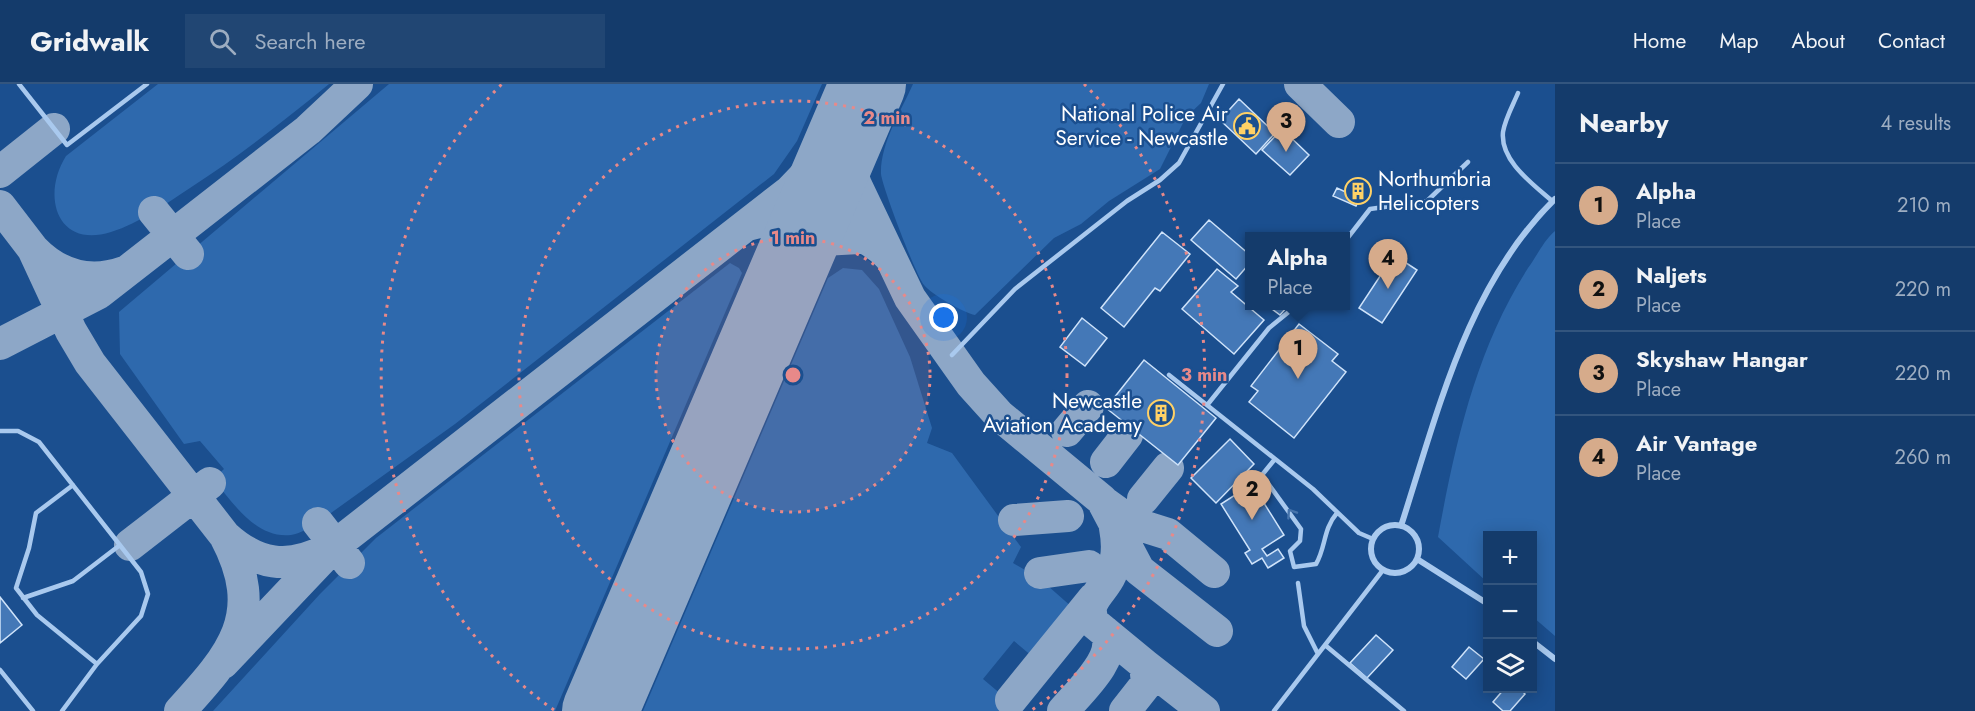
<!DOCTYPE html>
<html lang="en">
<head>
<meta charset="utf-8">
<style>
	:root { --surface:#143b6b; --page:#214673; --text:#f1f3f6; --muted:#9dadc1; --line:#33557e; --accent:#d6ab8b }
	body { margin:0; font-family:Jost,sans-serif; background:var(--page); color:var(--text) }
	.controls { position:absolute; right:18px; bottom:18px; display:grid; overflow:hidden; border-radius:0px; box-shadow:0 3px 15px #0003 }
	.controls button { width:54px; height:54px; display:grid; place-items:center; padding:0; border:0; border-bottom:2px solid var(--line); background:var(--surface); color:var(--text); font:30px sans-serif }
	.you { position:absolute; left:944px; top:234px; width:21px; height:21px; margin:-15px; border:4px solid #fff; border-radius:50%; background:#1a73e8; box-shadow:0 0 0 9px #1a73e833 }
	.badge { display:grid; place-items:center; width:39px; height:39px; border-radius:50%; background:var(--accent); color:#111; font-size:20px; font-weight:700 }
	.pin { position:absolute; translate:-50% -50px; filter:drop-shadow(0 2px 3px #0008) }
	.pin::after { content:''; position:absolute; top:32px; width:21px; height:18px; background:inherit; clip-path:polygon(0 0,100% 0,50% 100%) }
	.popup { position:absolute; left:1245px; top:148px; width:105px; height:78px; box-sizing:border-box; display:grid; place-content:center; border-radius:0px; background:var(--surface); filter:drop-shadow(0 2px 4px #0005); font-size:20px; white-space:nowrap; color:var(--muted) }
	.popup b { font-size:22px; color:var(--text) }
	.popup::after { content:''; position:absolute; left:50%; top:100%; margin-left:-12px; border:12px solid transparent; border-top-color:var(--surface) }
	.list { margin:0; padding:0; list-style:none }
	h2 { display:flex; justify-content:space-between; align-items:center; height:78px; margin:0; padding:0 24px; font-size:26px }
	h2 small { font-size:20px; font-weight:400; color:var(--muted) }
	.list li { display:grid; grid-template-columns:39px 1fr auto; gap:18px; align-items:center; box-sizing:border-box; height:84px; padding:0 24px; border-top:2px solid var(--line) }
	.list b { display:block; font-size:22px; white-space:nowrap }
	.list p { margin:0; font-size:20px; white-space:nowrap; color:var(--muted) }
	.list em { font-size:20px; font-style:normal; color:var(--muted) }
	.icon { flex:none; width:33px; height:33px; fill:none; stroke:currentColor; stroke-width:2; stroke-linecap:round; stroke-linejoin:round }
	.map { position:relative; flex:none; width:1555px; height:627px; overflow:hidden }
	header { display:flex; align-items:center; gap:36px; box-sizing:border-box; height:84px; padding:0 30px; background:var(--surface); border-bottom:2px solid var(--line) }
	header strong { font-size:28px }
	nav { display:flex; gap:33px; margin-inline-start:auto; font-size:21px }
	.search { width:420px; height:54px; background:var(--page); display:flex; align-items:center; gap:15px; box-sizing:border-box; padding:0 21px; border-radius:0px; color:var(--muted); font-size:22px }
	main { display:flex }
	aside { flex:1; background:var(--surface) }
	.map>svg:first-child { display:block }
	.green { fill:#2e69ad }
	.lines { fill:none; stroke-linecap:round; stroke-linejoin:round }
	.taxiway { stroke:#8da7c7; stroke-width:32 }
	.runway { stroke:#8da7c7; stroke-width:76 }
	.building { fill:#4478b7; stroke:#cfe3fa; stroke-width:1.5 }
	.service { stroke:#a9c9ee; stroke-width:4.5 }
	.minor { stroke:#a9c9ee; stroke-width:6 }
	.oneway { stroke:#4674ac }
	.ring { fill:none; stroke:#e88989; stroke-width:3; stroke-dasharray:3 6 }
	.labels { text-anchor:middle; stroke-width:5; stroke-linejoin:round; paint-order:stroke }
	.poi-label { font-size:21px; fill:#fff; stroke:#1b4f8f; text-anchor:end }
	.centre { fill:#e88989; stroke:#1b4f8f; stroke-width:3 }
	.ring-label { font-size:18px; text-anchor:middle; font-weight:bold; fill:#e88989; stroke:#1b4f8f; stroke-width:5; stroke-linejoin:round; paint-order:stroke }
</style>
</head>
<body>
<header>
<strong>Gridwalk</strong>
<div class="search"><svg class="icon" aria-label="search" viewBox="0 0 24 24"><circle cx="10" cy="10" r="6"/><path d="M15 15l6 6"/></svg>Search here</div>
<nav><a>Home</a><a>Map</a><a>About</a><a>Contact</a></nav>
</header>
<main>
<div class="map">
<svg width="1555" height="627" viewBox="0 0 1555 627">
	<rect width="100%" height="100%" fill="#1b4f8f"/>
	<path class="green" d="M158,0H329C284,37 239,72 190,104C166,120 140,139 111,148C57,165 41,112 66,72Z
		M389,0H822L797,57L774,90L455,340L317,439C310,443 300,450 291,451C256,455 233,419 213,395L224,385L200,357L184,360L120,270L119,228Z
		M913,0H1209L1201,19L1186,33L1160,85L1109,117L1081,140L1054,154L975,231C964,229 931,210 924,201C916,192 882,102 881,90C880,60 901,27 913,0Z
		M1555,147V552L1533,533L1532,452H1488L1487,498L1438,453C1455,360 1476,265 1528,184C1537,172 1544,156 1555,147Z
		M730,179L739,184L742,189L555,627H213L320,510L376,454Z
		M843,184L862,186L879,205L910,273L932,344L927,359L952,369L1021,463L1013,479L1039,494L1073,524L1033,573L1014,557L983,595L1021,627H643L828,194Z"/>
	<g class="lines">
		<path class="taxiway" d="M1300,0L1339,38
			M842,61L856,101L910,214L971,300L999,331L1102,416L1139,486L1217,547
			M0,88L54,45
			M0,122L33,165L71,247L90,279L225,452C267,531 232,570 180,627
			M154,128L188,170
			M748,141C793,128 858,138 891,174
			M33,165C58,191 90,200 124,188
			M789,185L823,156L859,154
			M0,260L99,209L308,46L357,0
			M1067,347L1088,322
			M1106,378L1127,351
			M1143,415L1168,384
			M1105,419L1133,439L1168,450L1214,488
			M1014,436L1068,432
			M318,439L349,479
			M1115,444C1118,460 1118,476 1111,490C1103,509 1083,517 1094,539L1145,581L1147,599L1125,627
			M225,452C257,481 288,486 326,466
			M130,461L210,399
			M1040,489L1089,482
			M223,579L333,463L790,107L837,58L858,23
			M1145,581L1204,627
			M1011,616L1093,515
			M1063,627C1078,609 1120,572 1105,548"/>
		<path class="runway" d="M600,627L868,0"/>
	</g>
	<path class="building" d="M1239,15L1275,49L1256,70L1220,36Z
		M1282,45L1309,71L1290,91L1262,66Z
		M1357,98L1365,102L1356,122L1333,112L1337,104L1352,111Z
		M1209,136L1250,171V179L1236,195L1191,156Z
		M1162,148L1190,170L1160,207L1155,204L1124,243L1101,224Z
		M1394,171L1417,186L1382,239L1359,224Z
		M1217,185L1238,202L1231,208L1264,236L1234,270L1182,225Z
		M1268,222H1288L1280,231Z
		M1082,234L1107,254L1085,282L1060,263Z
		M1299,240L1338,270L1332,277L1346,288L1294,354L1249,318L1258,307L1251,302Z
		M1144,276L1216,334L1178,381L1106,324Z
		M1230,355L1254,380L1216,419L1191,394Z
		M1252,400L1284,451L1262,465L1267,472L1278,465L1284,474L1268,484L1262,474L1252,480L1245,469L1250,466L1221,420Z
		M0,513L22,541L0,559Z
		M1376,551L1393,566L1367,594L1350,579Z
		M1469,563L1484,575L1466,595L1452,583Z
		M1505,604H1519L1525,610L1510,627H1503L1493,618Z"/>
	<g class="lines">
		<path class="service" d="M19,0L67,61L147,0
			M1518,9C1513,21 1505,35 1503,48C1500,77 1533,100 1552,117
			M1346,156L1370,125L1427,117L1468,78
			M952,271L1015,205L1127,117L1160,96L1179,79L1223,0
			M1169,291L1313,405L1359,449L1373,455
			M1208,320L1269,244L1296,222
			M0,347H18L39,358L141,488L148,510L141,532L97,580L62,627
			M1275,375L1262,391L1301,445L1300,457L1290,467L1294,483L1316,480C1326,463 1323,445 1337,429
			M73,401L36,429L29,464L16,504L37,531L97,580
			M1298,499L1304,542L1318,570
			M23,514L73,497L120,461
			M1325,561L1404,627
			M0,586L33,627
			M1274,627L1383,486"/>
		<path class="minor" d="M1371 465a24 24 0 1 1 48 0a24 24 0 1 1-48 0Z
			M1401,442C1438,328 1467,201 1555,115
			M1417,475L1488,520
			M1532,557L1555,575"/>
	</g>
	<defs><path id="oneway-chevron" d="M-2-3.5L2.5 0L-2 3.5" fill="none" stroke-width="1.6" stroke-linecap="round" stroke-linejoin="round" transform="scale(1.5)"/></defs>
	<use class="oneway" href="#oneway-chevron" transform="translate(1291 429) rotate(-124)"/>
	<circle cx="793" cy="291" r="137" fill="#e88989" fill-opacity=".12"/>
	<g class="ring">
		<circle cx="793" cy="291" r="137"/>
		<circle cx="793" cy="291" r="274"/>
		<path d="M554 626A411 411 0 0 1 502 0M1084 0A411 411 0 0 1 1032 626"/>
	</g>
	<defs>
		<symbol id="civic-ring" viewBox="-11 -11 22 22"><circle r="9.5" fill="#1b4f8f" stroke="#ffd166" stroke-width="1.5"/><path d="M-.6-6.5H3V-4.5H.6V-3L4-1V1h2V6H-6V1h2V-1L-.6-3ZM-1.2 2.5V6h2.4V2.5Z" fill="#ffd166"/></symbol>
		<symbol id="building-ring" viewBox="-11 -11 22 22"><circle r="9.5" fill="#1b4f8f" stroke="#ffd166" stroke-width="1.5"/><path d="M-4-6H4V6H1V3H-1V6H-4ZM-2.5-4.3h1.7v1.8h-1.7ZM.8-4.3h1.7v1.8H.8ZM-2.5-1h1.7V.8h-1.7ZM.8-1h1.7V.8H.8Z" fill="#ffd166"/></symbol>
	</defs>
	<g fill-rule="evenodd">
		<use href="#civic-ring" x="1232" y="27" width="30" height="30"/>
		<use href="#building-ring" x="1343" y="92" width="30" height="30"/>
		<use href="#building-ring" x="1146" y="314" width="30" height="30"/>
	</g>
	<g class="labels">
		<g class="poi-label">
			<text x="1228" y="37">National Police Air<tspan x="1228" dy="24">Service - Newcastle</tspan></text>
			<text x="1378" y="102" text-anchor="start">Northumbria<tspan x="1378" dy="24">Helicopters</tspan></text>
			<text x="1142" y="324">Newcastle<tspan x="1142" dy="24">Aviation Academy</tspan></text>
		</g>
	</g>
	<circle cx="793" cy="291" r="9" class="centre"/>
	<g class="ring-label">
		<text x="887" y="40">2 min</text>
		<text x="793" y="160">1 min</text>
		<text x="1204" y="297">3 min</text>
	</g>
</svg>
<div class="controls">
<button>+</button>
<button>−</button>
<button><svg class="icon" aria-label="layers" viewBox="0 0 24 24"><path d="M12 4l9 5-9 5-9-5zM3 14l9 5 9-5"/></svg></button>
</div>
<div class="you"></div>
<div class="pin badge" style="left:1298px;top:295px">1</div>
<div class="popup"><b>Alpha</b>Place</div>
<div class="pin badge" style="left:1252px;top:436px">2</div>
<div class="pin badge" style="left:1286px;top:68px">3</div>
<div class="pin badge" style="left:1388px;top:205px">4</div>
</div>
<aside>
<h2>Nearby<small>4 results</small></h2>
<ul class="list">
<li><span class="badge">1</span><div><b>Alpha</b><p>Place</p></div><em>210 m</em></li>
<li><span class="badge">2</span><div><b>Naljets</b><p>Place</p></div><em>220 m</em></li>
<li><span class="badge">3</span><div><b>Skyshaw Hangar</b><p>Place</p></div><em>220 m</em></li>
<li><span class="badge">4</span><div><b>Air Vantage</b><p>Place</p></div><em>260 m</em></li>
</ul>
</aside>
</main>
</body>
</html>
